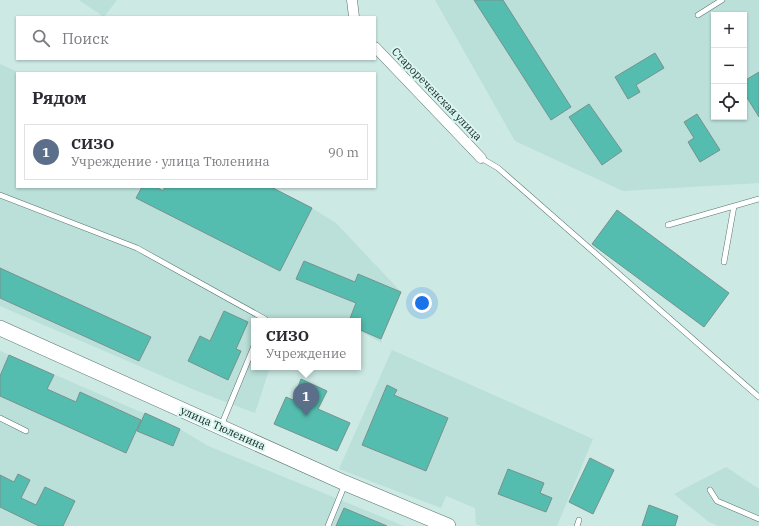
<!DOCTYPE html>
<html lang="ru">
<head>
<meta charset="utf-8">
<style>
	:root { --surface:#fff; --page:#f2f2f3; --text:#2b2b33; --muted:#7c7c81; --line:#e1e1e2; --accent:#d93025 }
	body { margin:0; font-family:"IBM Plex Serif",serif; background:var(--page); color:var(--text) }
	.controls { position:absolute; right:12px; top:12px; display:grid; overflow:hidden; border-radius:0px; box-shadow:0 1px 3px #0004 }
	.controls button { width:36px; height:36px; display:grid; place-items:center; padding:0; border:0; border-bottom:1px solid var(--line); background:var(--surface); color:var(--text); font:20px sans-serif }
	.you { position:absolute; left:422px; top:303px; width:14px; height:14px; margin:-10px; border:3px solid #fff; border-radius:50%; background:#1a73e8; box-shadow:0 0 0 6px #1a73e833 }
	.badge { display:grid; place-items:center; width:26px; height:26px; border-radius:50%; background:var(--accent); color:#fff; font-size:13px; font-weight:700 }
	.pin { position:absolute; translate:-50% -33px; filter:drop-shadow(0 1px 2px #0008) }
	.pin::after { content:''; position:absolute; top:21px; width:14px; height:12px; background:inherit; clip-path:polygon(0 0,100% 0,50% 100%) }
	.popup { position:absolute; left:251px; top:318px; width:110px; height:52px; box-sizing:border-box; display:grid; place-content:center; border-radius:0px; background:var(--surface); filter:drop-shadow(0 1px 3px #0005); font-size:13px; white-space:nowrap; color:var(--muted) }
	.popup b { font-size:15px; color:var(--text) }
	.popup::after { content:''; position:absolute; left:50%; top:100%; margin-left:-8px; border:8px solid transparent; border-top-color:var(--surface) }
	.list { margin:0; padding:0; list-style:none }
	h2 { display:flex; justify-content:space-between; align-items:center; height:52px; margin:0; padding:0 16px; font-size:17px }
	h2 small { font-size:13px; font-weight:400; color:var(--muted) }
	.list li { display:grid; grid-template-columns:26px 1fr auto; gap:12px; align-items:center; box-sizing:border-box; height:56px; margin:0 8px 8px; padding:0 8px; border:1px solid var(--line); border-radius:0px }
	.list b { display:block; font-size:15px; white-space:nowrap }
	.list p { margin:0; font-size:13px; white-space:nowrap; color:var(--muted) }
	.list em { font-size:13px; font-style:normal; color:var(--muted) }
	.icon { flex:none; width:22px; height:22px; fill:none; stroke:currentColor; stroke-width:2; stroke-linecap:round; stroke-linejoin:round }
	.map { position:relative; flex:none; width:759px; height:526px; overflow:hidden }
	.search { position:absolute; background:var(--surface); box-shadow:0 1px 3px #0004; left:16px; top:16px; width:360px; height:44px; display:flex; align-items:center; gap:10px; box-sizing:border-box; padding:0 14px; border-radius:0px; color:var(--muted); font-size:15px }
	.panel { position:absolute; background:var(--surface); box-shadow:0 1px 3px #0004; left:16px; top:72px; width:360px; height:116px; border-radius:0px }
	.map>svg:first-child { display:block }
	.built { fill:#bae0d9; fill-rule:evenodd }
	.building { fill:#54bdaf; stroke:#76928d }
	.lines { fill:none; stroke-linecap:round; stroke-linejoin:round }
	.lane-casing { stroke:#58736e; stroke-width:6 }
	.street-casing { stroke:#58736e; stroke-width:11 }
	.secondary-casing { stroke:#58736e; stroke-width:16 }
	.lane { stroke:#fff; stroke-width:5 }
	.street { stroke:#fff; stroke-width:10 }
	.secondary { stroke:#fff; stroke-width:15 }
	.labels { text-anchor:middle; stroke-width:4; stroke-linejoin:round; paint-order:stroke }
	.street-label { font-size:11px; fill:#192523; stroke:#d9f6f1 }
</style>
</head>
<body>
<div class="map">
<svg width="759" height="526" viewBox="0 0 759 526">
	<rect width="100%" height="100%" fill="#cce9e4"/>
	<path class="built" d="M79,0H117L104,17Z
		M435,0H759V183L623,191L515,141ZM714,15H744V117H714Z
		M0,64L20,73H17V187H271L312,208L336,223L401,292L381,339L382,343L358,330V321H254V367H270L255,413L197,391L0,306Z
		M392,350L593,439L557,526H482L476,524L475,508L446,496L441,508L339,469Z
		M0,351L180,429L208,446L404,526H0Z
		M726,467L759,489V526H719L709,522L674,494Z"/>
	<path class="building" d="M474,0H503L571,107L551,120Z
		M655,53L664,68L636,85L640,92L628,99L615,77Z
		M759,72V117L744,93V81Z
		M589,104L622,151L602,165L569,117Z
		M697,114L720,150L700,162L688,142L694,138L684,122Z
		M142,187H156L163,191L165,187H271L312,208L280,271L136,198Z
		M617,210L729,293L704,327L592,244Z
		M304,261L355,282L358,274L401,292L381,339L358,329V321H349L356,303L296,279Z
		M0,268L151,337L139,361L0,298Z
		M224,311L248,322L236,349L241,351L228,380L188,361L200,336L210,341Z
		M9,355L54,375L47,389L76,402L80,392L141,420L126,453L0,396V376Z
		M301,379L327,391L318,409L350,423L337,451L274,424L286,397L293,400Z
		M387,385L397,390L394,395L448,418L426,471L362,445Z
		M145,413L180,429L173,446L137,431Z
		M590,458L614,470L593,514L569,502Z
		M508,469L544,483L540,493L552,498L546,512L498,494Z
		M18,474L30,480L21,498L36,505L45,487L75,501L63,526H39L0,507V475L14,482Z
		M649,505L678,516L675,526H642Z
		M344,508L387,526H336Z"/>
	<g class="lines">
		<defs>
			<path id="lane" d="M698,15L722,0
				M481,158L498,168L759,397
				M0,195L137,248L265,319L264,321
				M668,225L759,199
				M724,262L734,206
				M0,418L26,431
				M221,426L254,346
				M710,490L717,501L759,519
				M328,526L345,484
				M577,526L579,520"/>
			<path id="street" d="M352,0L354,17
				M375,47L481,158"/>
			<path id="secondary" d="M0,328L345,483L448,526"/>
		</defs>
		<use href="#lane" class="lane-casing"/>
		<use href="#street" class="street-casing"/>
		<use href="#secondary" class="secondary-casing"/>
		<use href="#lane" class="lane"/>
		<use href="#street" class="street"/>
		<use href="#secondary" class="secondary"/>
	</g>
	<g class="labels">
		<g class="street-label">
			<text transform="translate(437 94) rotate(46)" y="4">Старореченская улица</text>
			<text transform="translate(223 428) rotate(24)" y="4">улица Тюленина</text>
		</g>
	</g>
</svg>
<div class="controls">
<button>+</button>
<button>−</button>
<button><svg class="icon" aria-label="locate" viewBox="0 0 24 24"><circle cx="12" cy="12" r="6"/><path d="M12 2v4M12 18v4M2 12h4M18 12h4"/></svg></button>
</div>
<div class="you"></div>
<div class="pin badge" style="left:306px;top:416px;background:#5c6f8a">1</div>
<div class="popup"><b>СИЗО</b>Учреждение</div>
<div class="search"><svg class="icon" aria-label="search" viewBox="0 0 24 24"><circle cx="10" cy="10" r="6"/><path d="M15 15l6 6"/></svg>Поиск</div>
<section class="panel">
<h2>Рядом<small></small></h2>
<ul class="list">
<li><span class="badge" style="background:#5c6f8a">1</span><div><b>СИЗО</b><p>Учреждение · улица Тюленина</p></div><em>90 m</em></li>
</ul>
</section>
</div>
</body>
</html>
